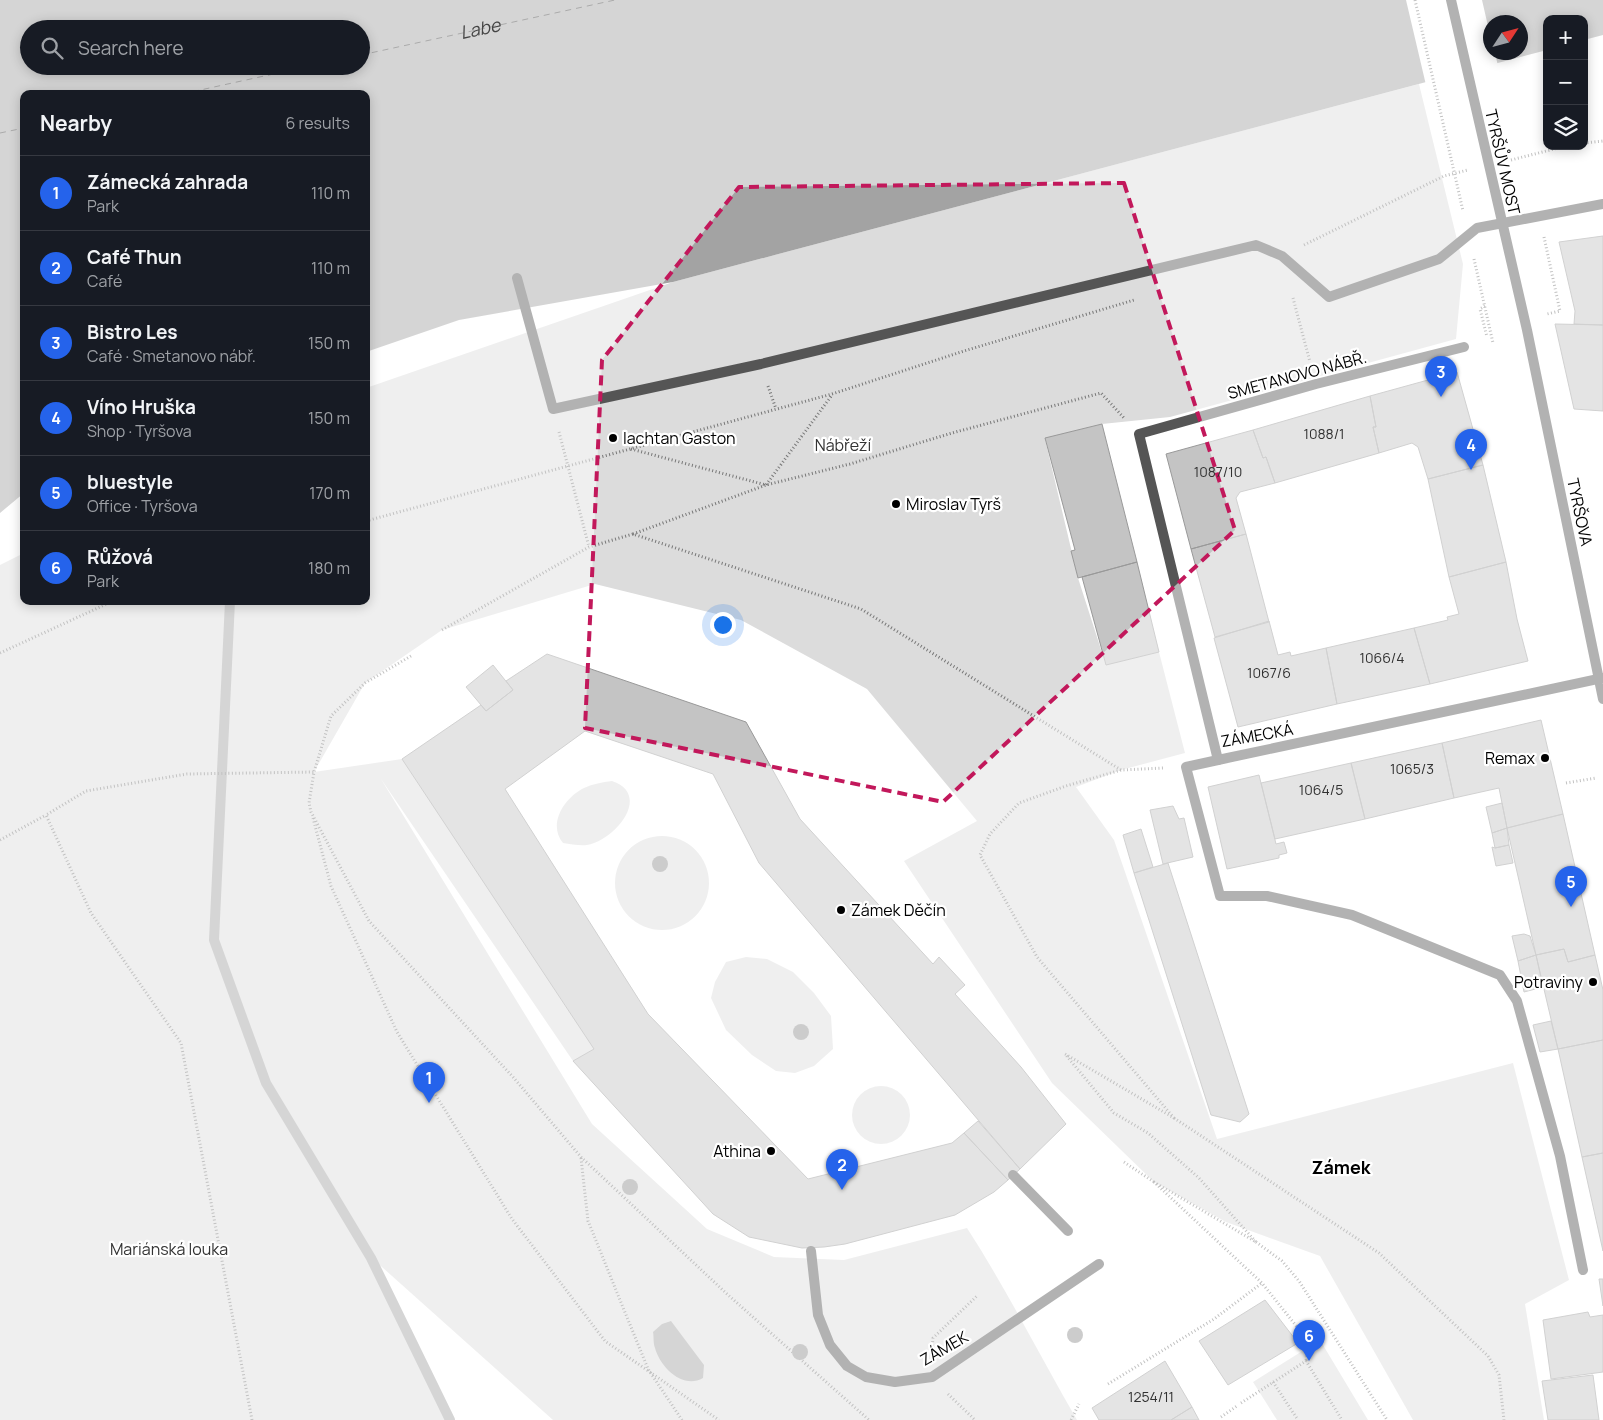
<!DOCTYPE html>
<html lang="en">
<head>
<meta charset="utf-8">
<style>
	:root { --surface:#171b24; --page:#242831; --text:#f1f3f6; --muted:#9ea1a6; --line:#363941; --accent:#2563eb }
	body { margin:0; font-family:Manrope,sans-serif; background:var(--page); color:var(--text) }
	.controls { position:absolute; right:15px; top:15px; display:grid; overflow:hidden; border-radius:10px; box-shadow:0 2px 12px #0003 }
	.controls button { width:45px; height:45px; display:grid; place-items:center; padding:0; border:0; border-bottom:1px solid var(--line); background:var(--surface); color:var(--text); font:25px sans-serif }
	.compass { position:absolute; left:1483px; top:15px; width:45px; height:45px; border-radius:50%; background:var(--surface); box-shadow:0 2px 12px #0003; rotate:54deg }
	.you { position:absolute; left:722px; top:624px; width:18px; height:18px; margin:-12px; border:4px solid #fff; border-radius:50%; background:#1a73e8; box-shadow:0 0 0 8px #1a73e833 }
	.badge { display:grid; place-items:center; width:32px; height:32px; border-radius:50%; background:var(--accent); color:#fff; font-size:16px; font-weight:700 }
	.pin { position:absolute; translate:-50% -41px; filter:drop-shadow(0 1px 2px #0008) }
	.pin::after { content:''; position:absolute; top:26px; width:18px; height:15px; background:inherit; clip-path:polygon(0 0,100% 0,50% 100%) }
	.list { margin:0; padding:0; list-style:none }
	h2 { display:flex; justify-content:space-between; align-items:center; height:65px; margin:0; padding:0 20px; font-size:21px }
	h2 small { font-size:16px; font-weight:400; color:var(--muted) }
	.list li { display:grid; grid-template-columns:32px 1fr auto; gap:15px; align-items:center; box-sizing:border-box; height:75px; padding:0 20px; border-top:1px solid var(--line) }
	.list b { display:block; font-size:19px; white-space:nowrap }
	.list p { margin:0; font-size:16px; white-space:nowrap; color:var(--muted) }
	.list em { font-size:16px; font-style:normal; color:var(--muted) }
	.icon { flex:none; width:28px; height:28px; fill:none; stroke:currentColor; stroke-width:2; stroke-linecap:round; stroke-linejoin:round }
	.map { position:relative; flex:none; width:1603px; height:1420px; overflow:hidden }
	.search { position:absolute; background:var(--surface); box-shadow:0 2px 12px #0003; left:20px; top:20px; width:350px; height:55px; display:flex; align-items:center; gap:12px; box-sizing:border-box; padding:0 18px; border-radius:28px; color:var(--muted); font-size:19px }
	.panel { position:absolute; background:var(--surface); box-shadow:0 2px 12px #0003; left:20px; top:90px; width:350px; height:515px; border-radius:10px }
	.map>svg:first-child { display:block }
	.green { fill:#dcdcdc }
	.water { fill:#a3a3a3; fill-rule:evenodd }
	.pier { fill:#fff }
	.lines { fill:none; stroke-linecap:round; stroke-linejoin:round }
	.stream { stroke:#a3a3a3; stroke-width:10 }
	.ferry { stroke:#444; stroke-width:1; stroke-dasharray:6 5; stroke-linecap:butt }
	.building { fill:#c4c4c4; stroke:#999 }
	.path { stroke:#777; stroke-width:3; stroke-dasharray:1 2.5; stroke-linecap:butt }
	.lane { stroke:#555; stroke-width:10 }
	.street { stroke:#555; stroke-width:10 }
	.tree { fill:#8f8f8f }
	.marked { fill:none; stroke:#c2185b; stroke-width:4; stroke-dasharray:10 6; stroke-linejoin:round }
	.poi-dot { fill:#000; stroke:#fff; stroke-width:2 }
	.labels { text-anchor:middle; stroke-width:4.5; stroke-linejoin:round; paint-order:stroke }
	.number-label { font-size:14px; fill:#313131 }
	.street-label { font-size:16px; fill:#000; stroke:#fff }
	.poi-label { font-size:16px; fill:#000; stroke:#fff; text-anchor:start }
	.park-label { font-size:16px; fill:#333; stroke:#fff }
	.water-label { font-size:18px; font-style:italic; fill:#444; stroke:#fff }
	.neighbourhood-label { font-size:18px; font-weight:bold; fill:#000; stroke:#fff }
</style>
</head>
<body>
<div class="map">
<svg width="1603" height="1420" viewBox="0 0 1603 1420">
	<rect width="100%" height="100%" fill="#fff"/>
	<path class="green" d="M1419,84L1463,264L1456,339L1170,417L1102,424L1045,439L1078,578L1106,665L1159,652L1185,753L1121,770L1076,787L1114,840L1217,1139L1513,1063L1569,1280L1525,1304L1544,1420H1413L1320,1256L1226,1222L1154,1182L1052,1083L904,861L977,821L867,689L741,620L595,584L442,630L365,683L314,772L402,759L594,1049L573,1061L381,779L592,1124L707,1229L774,1257L844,1260L967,1228C1007,1290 1040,1356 1077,1420H553L373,1259L450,1420H0V565L24,553V601H366V388L673,282Z
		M612,781C653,795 614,841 587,845C579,846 571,844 563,843C547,824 565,797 584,788C593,784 602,782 612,781Z
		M615 883a47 47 0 1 1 94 0a47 47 0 1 1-94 0Z
		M746,957L767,959L793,972L814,993L831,1016L833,1049L814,1066L795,1073L776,1071L752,1055L726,1030L711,998L715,982L726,962Z
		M852 1115a29 29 0 1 1 58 0a29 29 0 1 1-58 0Z
		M1320,1340L1368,1420H1277L1253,1382Z"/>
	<path class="water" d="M0,0H1603V35L1584,40V19H1547V50L673,282L459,320L366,352V94H24V493L0,513ZM1490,22H1520V52H1490ZM29,29H361V66H29Z
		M671,1321L704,1365L703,1378C683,1390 660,1367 655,1348C653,1343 654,1337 653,1332L662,1324Z"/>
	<path class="pier" d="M1406,0H1482L1490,35V52L1495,53L1498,66L1426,85Z"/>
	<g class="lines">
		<path class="stream" d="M230,601L214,940L266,1083L371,1258L450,1420"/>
		<g class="ferry">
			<path id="s1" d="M361,55L615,0"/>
			<path d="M182,94L310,66"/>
			<path d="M0,133L24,128"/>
		</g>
	</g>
	<path class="building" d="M1603,236V325L1574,324L1575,311L1559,242Z
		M1555,324L1603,325V411L1574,409Z
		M1457,372L1483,465L1428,479L1418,447L1412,443L1379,453L1373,427H1376L1370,396Z
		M1370,396L1376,427H1373L1379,453L1275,483L1266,457L1263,458L1253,430Z
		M1102,424L1137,562L1078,578L1071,551L1075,550L1045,438Z
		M1253,430L1263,458L1266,457L1275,483L1240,492L1236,498L1246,534L1191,549L1166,454Z
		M1483,465L1506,562L1449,577L1428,479Z
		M1246,534L1269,622L1215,637L1191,549Z
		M1137,562L1159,652L1106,665L1082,577Z
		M1506,562L1517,619L1528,661L1430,684L1414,628L1448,620L1447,617L1459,614L1449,577Z
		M1269,621L1278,655L1290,652L1291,656L1326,648L1337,704L1238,727L1214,638Z
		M1414,628L1430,684L1337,704L1326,648Z
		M547,654L746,722L800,819L933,964L939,957L965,985L955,994L1021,1067L1066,1124L1020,1169L759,863L713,774L585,731L505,789L648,1014L808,1179L952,1143L964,1133L1008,1180L994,1192L955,1215L845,1244L824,1247L802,1248L749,1237L713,1214L573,1061L594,1049L402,759L481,705L486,711L513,690L506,681Z
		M493,665L513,690L486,711L466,687Z
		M1541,720L1563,814L1507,828L1499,788L1454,798L1442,743Z
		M1442,743L1454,798L1365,819L1351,763Z
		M1351,763L1365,819L1275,839L1261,783Z
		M1259,775L1276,844L1284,842L1287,853L1279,855V858L1227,869L1208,787Z
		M1502,803L1507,828L1492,833L1486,807Z
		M1173,806L1179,819L1184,818L1193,857L1163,864L1150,810Z
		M1563,814L1595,955L1568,962L1564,949L1536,955L1507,828Z
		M1507,828L1509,845L1495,848L1492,833Z
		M1141,829L1153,867L1134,873L1123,835Z
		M1509,845L1513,863L1496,866L1492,847L1495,848Z
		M1168,863L1249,1114L1240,1122L1211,1115L1134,873Z
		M1524,934L1530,936L1536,955L1518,961L1512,936Z
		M1564,949L1568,962L1595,955L1603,990V1040L1558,1049L1536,955Z
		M1536,955L1543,987L1524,992L1518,961Z
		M1551,1021L1558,1049L1540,1052L1533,1025Z
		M1603,1040V1153L1582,1157L1558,1049Z
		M978,1121L1020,1169L1008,1180L964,1133Z
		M1603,1153V1251L1582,1157Z
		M1599,1279H1603V1306Z
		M1265,1300L1298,1343L1228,1385L1199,1341Z
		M1588,1312L1590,1317L1603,1315V1372L1551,1379L1543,1320Z
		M1165,1361L1192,1407L1171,1420H1099L1092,1408Z
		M1593,1375L1599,1420H1548L1542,1381Z
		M1192,1407L1199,1420H1171Z"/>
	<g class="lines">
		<path class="path" d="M1415,0L1463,211
			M1584,143L1603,141
			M1511,160L1566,146
			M1544,237L1560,311L1547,314
			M1304,245L1444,176L1468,170
			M1474,259L1493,343
			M1293,298L1310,362
			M1485,306L1480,309L1487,337
			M768,386L776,409
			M559,432L589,547
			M631,449L766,485L832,395
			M366,521L832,394L964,351L1134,300
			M633,534L766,485L850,464L952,433L1101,393L1125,419
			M442,630L589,547L633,534L861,609L1121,770L1163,768
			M0,653L113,601
			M411,656L365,683L331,716L314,772L309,803L311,812L369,921L513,1077L581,1157L727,1294L869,1420
			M1121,770L1066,786L1019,803L990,834L980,855L1037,957L1174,1118L1065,1054L1114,1113L1148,1133L1199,1178L1256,1242L1154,1182L1262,1283L1309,1342L1306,1361
			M1566,783L1596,778
			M313,818L331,886L397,1032L512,1219L605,1341L719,1420
			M0,840L46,815
			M1174,1118L1379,1253L1488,1356L1499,1375L1504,1420
			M581,1158L588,1221L648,1369L682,1420
			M1124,1162L1154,1182
			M1256,1242L1282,1261L1299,1281L1387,1420
			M932,1349L933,1338L978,1295
			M1273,1382L1298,1420
			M1108,1384L1214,1319L1262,1283
			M948,1394L975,1420
			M1241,1403L1306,1361L1342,1420
			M1221,1417L1237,1406
			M252,1420L181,1043L91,913L46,815L86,791L187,774L314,772
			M1071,1420L1079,1404"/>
		<path class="lane" d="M517,278L553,409L761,364L1256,245L1282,256L1329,297L1439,259L1477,228L1603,204
			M1218,760L1186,767L1220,896H1267L1352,915L1500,975L1517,1001L1560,1156L1583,1270
			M1013,1175L1068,1231
			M811,1251L818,1315L830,1345L847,1366L866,1377L895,1382L932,1377L1099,1264"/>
		<path class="street" d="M1451,0L1527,330L1603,699
			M1464,347L1316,384L1139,434L1218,760L1603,678"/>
	</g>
	<g class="tree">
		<circle cx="660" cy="864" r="8"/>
		<circle cx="801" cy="1032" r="8"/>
		<circle cx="630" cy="1187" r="8"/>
		<circle cx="1075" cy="1335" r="8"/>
		<circle cx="800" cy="1352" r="8"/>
	</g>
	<path d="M0 0H1603V1420H0ZM1124,183L1235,530L943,802L585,728L602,360L739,187Z" fill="#fff" fill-opacity=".55" fill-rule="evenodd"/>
	<path class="marked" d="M1124,183L1235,530L943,802L585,728L602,360L739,187Z"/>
	<g class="poi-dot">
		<circle cx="613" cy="438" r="5"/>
		<circle cx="896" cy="504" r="5"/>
		<circle cx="1545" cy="758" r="5"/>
		<circle cx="841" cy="910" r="5"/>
		<circle cx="1593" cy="982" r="5"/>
		<circle cx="771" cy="1151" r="5"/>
	</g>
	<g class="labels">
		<g class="number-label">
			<text x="1324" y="439">1088/1</text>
			<text x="1218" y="477">1087/10</text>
			<text x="1382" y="663">1066/4</text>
			<text x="1269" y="678">1067/6</text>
			<text x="1412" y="774">1065/3</text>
			<text x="1321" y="795">1064/5</text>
			<text x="1151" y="1402">1254/11</text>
		</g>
		<g class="street-label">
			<text transform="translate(1503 162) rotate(77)" y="6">TYRŠŮV MOST</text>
			<text transform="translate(1297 375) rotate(-15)" y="6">SMETANOVO NÁBŘ.</text>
			<text transform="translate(1580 512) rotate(78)" y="6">TYRŠOVA</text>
			<text transform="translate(1257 735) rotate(-10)" y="6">ZÁMECKÁ</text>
			<text transform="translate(944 1348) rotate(-30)" y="6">ZÁMEK</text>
		</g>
		<g class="poi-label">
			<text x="623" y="444">lachtan Gaston</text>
			<text x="906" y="510">Miroslav Tyrš</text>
			<text x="1535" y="764" text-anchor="end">Remax</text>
			<text x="851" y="916">Zámek Děčín</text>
			<text x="1583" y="988" text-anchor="end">Potraviny</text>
			<text x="761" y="1157" text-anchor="end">Athina</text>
		</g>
		<g class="park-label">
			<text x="843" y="451">Nábřeží</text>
			<text x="169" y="1255">Mariánská louka</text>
		</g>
		<g class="water-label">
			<text dy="6" stroke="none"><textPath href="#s1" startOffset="122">Labe</textPath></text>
		</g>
		<g class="neighbourhood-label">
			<text x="1341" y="1174">Zámek</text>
		</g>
	</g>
</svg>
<div class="controls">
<button>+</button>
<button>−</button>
<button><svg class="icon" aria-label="layers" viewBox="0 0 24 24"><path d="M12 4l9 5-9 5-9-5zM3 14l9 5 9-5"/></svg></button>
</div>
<svg class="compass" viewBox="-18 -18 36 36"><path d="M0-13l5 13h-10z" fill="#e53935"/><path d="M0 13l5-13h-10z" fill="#9ea1a6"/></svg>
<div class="you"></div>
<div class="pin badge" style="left:429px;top:1103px">1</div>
<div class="pin badge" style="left:842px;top:1190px">2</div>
<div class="pin badge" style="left:1441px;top:397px">3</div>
<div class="pin badge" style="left:1471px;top:470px">4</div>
<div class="pin badge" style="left:1571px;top:907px">5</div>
<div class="pin badge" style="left:1309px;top:1361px">6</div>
<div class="search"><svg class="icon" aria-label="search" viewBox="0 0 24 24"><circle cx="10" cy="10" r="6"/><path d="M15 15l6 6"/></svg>Search here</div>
<section class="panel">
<h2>Nearby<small>6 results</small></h2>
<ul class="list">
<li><span class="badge">1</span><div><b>Zámecká zahrada</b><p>Park</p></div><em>110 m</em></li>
<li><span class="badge">2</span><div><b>Café Thun</b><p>Café</p></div><em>110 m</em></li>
<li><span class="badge">3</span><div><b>Bistro Les</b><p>Café · Smetanovo nábř.</p></div><em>150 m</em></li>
<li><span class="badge">4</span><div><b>Víno Hruška</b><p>Shop · Tyršova</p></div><em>150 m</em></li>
<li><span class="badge">5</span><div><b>bluestyle</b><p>Office · Tyršova</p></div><em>170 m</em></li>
<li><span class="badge">6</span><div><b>Růžová</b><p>Park</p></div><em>180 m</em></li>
</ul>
</section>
</div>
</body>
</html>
